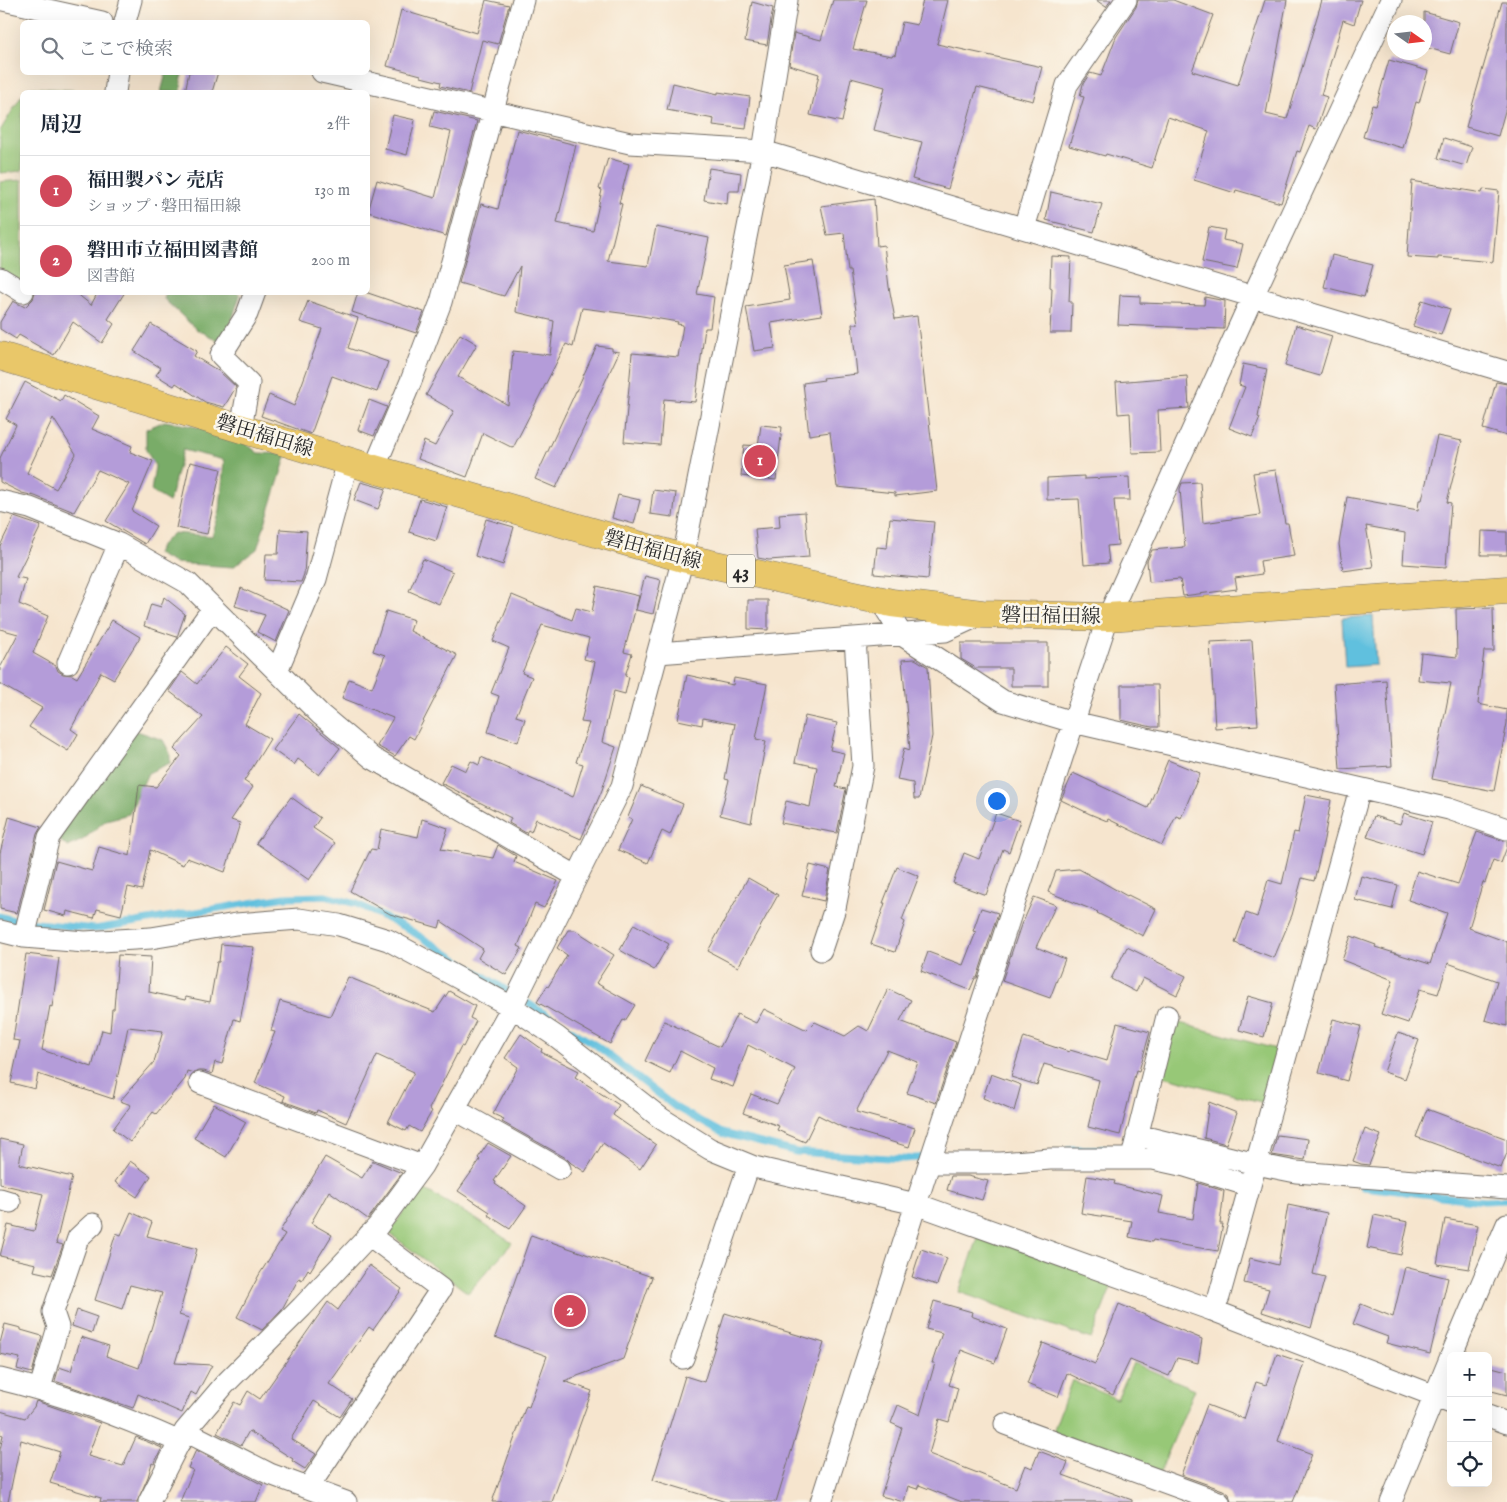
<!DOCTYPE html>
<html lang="ja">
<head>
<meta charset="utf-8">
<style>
	:root { --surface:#fff; --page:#f2f2f3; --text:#1f2937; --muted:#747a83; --line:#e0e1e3; --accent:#d1495b }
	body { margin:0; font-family:"IM FELL English","Noto Serif JP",serif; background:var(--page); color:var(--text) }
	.controls { position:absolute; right:15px; bottom:15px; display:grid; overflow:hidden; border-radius:8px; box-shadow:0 5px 20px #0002 }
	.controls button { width:45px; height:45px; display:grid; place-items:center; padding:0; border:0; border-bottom:1px solid var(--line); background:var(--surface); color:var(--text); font:25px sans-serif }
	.compass { position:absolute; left:1387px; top:15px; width:45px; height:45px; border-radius:50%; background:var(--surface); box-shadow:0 5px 20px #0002; rotate:104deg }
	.you { position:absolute; left:996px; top:800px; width:18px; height:18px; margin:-12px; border:4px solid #fff; border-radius:50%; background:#1a73e8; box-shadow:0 0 0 8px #1a73e833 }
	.badge { display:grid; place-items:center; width:32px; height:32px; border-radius:50%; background:var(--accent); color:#fff; font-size:16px; font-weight:700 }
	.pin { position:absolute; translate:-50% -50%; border:2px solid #fff; box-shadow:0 1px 5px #0006 }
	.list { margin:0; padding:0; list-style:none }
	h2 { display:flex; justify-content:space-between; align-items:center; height:65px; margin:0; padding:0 20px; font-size:21px }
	h2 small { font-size:16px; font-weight:400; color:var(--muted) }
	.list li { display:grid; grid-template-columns:32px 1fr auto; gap:15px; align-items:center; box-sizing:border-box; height:70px; padding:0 20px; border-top:1px solid var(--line) }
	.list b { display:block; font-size:19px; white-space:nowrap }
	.list p { margin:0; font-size:16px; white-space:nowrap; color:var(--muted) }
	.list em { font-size:16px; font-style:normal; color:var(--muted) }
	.icon { flex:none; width:28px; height:28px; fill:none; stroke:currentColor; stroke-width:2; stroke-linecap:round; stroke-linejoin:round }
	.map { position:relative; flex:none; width:1507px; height:1502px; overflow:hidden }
	.search { position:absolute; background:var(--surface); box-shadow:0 5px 20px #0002; left:20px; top:20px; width:350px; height:55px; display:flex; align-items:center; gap:12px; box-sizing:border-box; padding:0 18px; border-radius:8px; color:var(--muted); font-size:19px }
	.panel { position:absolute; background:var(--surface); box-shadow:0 5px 20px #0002; left:20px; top:90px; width:350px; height:205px; border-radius:8px }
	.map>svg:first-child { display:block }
	.green { fill:#97c877; stroke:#617a51 }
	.forest { fill:#79ac68; stroke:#526c4a }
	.water { fill:#60c0de; stroke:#467684 }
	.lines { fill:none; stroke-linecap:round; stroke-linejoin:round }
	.stream { stroke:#60c0de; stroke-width:7 }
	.building { fill:#b49cd9; fill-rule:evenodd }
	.minor-casing { stroke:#726c64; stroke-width:23 }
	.major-casing { stroke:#726c64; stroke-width:29 }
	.minor { stroke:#fff; stroke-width:21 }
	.major { stroke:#e9c769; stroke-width:28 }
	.labels { text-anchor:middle; stroke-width:5; stroke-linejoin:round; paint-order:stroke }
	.shield { fill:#fbf7ec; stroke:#696865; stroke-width:1 }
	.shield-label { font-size:19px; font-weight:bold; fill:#2b2b2b }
	.street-label { font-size:20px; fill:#2b2b2b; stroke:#fbf7ec }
</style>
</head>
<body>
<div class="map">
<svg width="1507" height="1502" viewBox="0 0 1507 1502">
	<rect width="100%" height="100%" fill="#fbf7ec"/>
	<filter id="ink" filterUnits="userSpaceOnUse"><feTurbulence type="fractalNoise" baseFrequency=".02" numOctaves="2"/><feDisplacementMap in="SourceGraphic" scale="10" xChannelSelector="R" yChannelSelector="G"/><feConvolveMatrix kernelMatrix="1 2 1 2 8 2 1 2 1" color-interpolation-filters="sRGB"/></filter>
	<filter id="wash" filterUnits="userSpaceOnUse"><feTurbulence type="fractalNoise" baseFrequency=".0096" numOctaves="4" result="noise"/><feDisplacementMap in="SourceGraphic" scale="20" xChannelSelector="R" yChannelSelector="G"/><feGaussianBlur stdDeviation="1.12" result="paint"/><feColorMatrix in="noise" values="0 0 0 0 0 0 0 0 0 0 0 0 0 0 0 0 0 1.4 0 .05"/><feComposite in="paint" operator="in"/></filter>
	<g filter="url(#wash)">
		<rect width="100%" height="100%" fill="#f6e5ce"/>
		<path class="green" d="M28,87L98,92H24Z
			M22,95V171L0,173V131Z
			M22,180V278L20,281L0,269V182Z
			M1176,1022L1287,1052L1272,1105L1160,1075Z
			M420,1187L476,1219L512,1243L468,1293L389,1233Z
			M982,1227L1116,1275L1091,1339L959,1292Z
			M1133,1363L1195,1389L1157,1479L1050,1440L1072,1380L1117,1399Z"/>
		<path class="forest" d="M166,73H182L181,92H161Z
			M166,292H237L240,295L232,320L221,342L196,329L164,299Z
			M165,421L207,429L244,442L258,453L287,454L257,549L233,567L174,563L157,554L160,546L173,533L212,536L220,511L224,460L183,450L169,502L151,491L155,466L146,450V429Z
			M134,730L163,740L170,753V763L148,773L129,814L106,820L84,839L68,847L55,837Z"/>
		<path class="water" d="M1373,616L1376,665L1345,667L1342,618Z"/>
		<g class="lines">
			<path class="stream" d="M0,916L18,921L95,929L285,897L325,896L357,904L408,929L597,1046L675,1107L722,1133L796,1152L903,1159L929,1157
				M1069,1149H1121
				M1363,1187L1484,1201L1507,1200"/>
		</g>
		<g id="blocks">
			<path class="building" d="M486,0L509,5L498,44L482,40L469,93L440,86L441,82L421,77V75L387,66L401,10L477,33Z
				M833,0H867L853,49L892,56L893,54L895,55L902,22L917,25L923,0H948L937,44L1042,67L1033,101L977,87L948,189L912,179L922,142L874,130L885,87L851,78L842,122L810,115L819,74L789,65L794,33L821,40Z
				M1096,0H1111L1106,7Z
				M1138,0H1173L1213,15L1192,71L1238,85L1265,0H1287L1266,114L1287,119L1322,0H1361L1354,24L1343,20L1321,95L1327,97L1316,129L1309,126L1300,152L1297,151L1281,203L1236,190L1235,193L1194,180L1209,131L1168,117L1152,168L1106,154L1105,156L1069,146L1084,97L1080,96L1083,84L1090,73L1101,76L1116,37L1136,7Z
				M752,2L773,8L767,45L745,41Z
				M1502,2H1507V104L1498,136L1466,127Z
				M1424,12L1459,22L1450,54L1424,47Z
				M1389,60L1428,71L1419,103L1416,102L1403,148L1363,137L1372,105L1376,106Z
				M189,72H218L212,92H185Z
				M673,83L718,94V92L750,97L746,129L713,125L714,119L667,110Z
				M434,111L477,121L446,236L368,212L377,180L435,198L451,132L430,127Z
				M393,115L415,120L407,155L385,149Z
				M517,130L576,145L557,223L593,231L602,190L599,189L608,158L629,164L619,203L622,204L608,261L648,266L656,227L709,238L697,294L714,297L710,328H705L695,402L664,399L660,445L624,442L632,353L678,357L683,325L677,324L678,322L636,315L582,308L573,347L566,344L513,448L483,433L467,477L418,459L424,441L435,446L454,411L426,395L460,334L477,344L458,377L508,405L513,351L550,355L554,321L516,312L520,266L504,296L459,283L481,204L498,209Z
				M1444,138L1472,147L1466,166L1438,158Z
				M709,168L741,173L739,191H728L727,204L704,200Z
				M1412,181L1482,193L1483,189L1499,191L1493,262L1438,257V259L1407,257Z
				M1051,192L1102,204L1094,232L1046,220Z
				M874,199L877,246L884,245L889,287L895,319L917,316L937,491L895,496V493L837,487L830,432L809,435L803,383L824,380L823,378L857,374L852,324H858L850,271H848L844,233L827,235L821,206Z
				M1209,227L1225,230L1223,240L1243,244L1237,269L1202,262Z
				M1332,255L1373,265L1364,297L1324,287Z
				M1051,256L1071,257L1069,302H1072L1071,333H1050L1052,288L1050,287Z
				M813,261L822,315L771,323L775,348L754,351L746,307L790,300L784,265Z
				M35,292H75L91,305L98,292H125L108,319L114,324L102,343L73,322L54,355L19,335L16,339L0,329V322L13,301L25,307L33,299Z
				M358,292H365L424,312L416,333L352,312Z
				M1120,295L1140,296V303L1204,305L1205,297L1225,301L1224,329L1118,325Z
				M1422,300L1450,309L1441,335L1413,326Z
				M308,301L358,318L348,348L388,362L377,392L332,376L311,434L261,416L269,395L294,406L322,329L300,322Z
				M151,324L197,351L194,356L220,372L236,387L224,407L205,402L176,383L174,386L156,375L161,368L134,351Z
				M1296,325L1332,336L1320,376L1285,366Z
				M597,346L612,348V351L619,352L556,488L535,479Z
				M1243,364L1267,369L1258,417L1260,418L1252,437L1229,428L1245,387L1239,385Z
				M1187,376L1189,408L1158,410L1160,452L1132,453L1130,413L1118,414L1116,382Z
				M25,382L61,401L64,395L99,416L92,429L132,446L130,452L153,461L132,511L156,526L145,544L106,521L129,484L98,470L74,512L35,496L22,493L0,482V458L16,425L6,419ZM53,418L76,454L56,489L27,473Z
				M1496,382L1507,384V436L1483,429Z
				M369,400L387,407L374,436L358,430Z
				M761,425L782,427L776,480L741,476L744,445L758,446Z
				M1437,436L1462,441L1447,502L1451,503L1446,567L1403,564L1405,533L1366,526L1373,567L1343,571L1339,544L1347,497L1418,510L1419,500H1422Z
				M190,462L221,469L207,534L176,528Z
				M1276,470L1285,523H1288L1294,556L1260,561L1262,574L1235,578L1237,589L1183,596L1180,579L1149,582L1147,561L1152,550L1185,547L1180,489L1182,483L1200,482L1203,523L1260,515L1253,473Z
				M1084,476V479L1129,477L1130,500H1114L1118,545L1107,546L1109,563L1084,565L1079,499L1047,500V478Z
				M361,482L386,489L378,509L354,500Z
				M653,490L676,493L673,517L650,514Z
				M618,495L640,500L634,524L612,518Z
				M420,499L447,507L436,541L409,532Z
				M805,512L809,557L769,560L758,558L755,529L780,527L779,514Z
				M14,517L41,526L16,577L26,579L19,604L48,616L33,653L56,666L58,671L63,674L72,675L77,678L112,620L140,637L114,679L101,672L71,729L78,734L68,751L29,727L42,708L0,684V668L18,634L0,629V546Z
				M890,518L934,522L928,579L874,574L877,547L887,548Z
				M486,519L514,527L503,565L475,556Z
				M280,529L307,531L304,574L301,582L264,580L266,554H278Z
				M1482,531L1507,532V555H1481Z
				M423,559L453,572L439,604L409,591Z
				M645,576L661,580L653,614L636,610Z
				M597,586L639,596L624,652L632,654L625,676L629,677L625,694L614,691L602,742L616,747L602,790L581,839L536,819L531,832L528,830L526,833L509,823L511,818L441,783L451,764L466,771L471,761L479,765L481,757L573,797L583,764L576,762L589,723L581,722L595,662L584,659L589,638L542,625L522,673L532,677L516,716L525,719L518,742L488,732L499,696L491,693L509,648L493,641L512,595L572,620L576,608L592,612Z
				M241,588L289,610L276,642L257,632L265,615L235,606Z
				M164,597L185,614L177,637L144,626L151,604L161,607Z
				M748,600H768V630L748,629Z
				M1493,608L1494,651H1484L1478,704L1507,710V723L1494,791L1432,779L1451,683L1418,680L1421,653L1457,657L1456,609Z
				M386,611L414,620L410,631L457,655L414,739L409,736L395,756L377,746L393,718L342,698L349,679L372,688L385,655L373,651Z
				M1252,640L1258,725L1215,728L1210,642Z
				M961,643H1048V686H1011V668H976L961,659Z
				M226,647L248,664L239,676L261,693L245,724L270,739L244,781L253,787L231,820L240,823L225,872L187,858L183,865L150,850L142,890L128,887L121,915L97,909L94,918L67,911L66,916L44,910L56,861L92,871L99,847L130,856L139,785L156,787L181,756L174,749L203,717L169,691L182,672L197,684Z
				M915,659L928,667L932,736L919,799H914L913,783L897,780L904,748L910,750L902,660Z
				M687,675L733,685L734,678L767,684L756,739L766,741L751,823L720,815L729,780L725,779L735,724L703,718L702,725L678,720Z
				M1386,680L1392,766L1340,769L1334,684Z
				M1121,685H1158L1159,727H1152L1121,720Z
				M299,714L340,748L319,775L298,759L294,765L273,750Z
				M805,716L837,723L830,750L844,753L836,787L846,789L837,833L781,823L786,801L810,807L817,767L795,762Z
				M1168,760L1200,773L1181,818L1176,816L1162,845L1108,819L1107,821L1090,814L1061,800L1073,773L1148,808Z
				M641,786L683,804L670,835L662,831L648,863L618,850L632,819L628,817Z
				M1306,795L1331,800L1324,839L1314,881L1302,878L1292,915L1274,958L1235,943L1246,913L1257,917L1268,880L1282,884L1294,832L1298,833Z
				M291,797L320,818L313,828L335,843L309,880L256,843Z
				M996,813L1020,821L1009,852L1003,849L986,895L953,883L964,853L979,859Z
				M1404,813L1432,822L1422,854L1367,837L1374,816L1400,824Z
				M9,817L41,827L37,834L17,913L0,909V853Z
				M422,819L448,828L441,849L493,858L498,845L516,856L514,862L558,881L544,908L535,904L518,946L522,948L506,975L478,958L483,949L441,921L439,928L390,914L350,891L371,849L377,850L381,829L418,837Z
				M1477,832L1507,842V847L1501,863L1493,860L1485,883L1483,882L1469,928L1507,942V1026L1485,1020L1497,981L1448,963L1438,994L1420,989L1408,1023L1381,1014L1393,980L1342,960L1351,936L1376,945L1375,947L1430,964L1447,913L1408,900L1417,871L1458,884Z
				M810,865L830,870L824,901L802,896Z
				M897,867L919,876L902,920L905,922L895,952L871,944L885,903H883Z
				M1079,869L1127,896L1128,895L1156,909L1143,936L1097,913L1098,912L1048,892L1056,871Z
				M1361,876L1398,885L1392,909L1355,900Z
				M748,878L778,895L738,967L708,951Z
				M1034,897L1056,905L1036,947L1065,959L1050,998L1002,981L1022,922H1023Z
				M981,908L998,913L977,978H975L970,990L921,971L928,952L963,965L976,932L973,931Z
				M634,924L669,944L654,970L620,950Z
				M568,930H575L614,955L596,983L635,1005L625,1021L623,1020L610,1044L537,1002L547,986L548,987L567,955L557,948Z
				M221,944L254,947L240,1021L234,1019L222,1064L215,1062L212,1074L204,1071H198L194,1073L187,1071L185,1079L156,1114L153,1112L130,1142L113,1129L131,1105L120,1101L154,1062L163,1031L128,1027L113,1099L38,1074L35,1089L11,1083L20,1041L13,1040L26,954L59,958L52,1007L50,1006L42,1050L92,1067L102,1030L110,1032L112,1009H114L118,955L151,957L149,992L185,1000L186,997L210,1002L217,962H219Z
				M1127,947L1186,976L1177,995L1143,978L1136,992L1111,979Z
				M348,977L435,1012L449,991L475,1006L470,1018L476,1021L463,1047L461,1046L429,1109L432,1111L420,1132L409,1126L406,1131L388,1122L414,1072L377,1055L346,1123L317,1110L316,1113L283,1101L285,1096L255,1083L275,1032L271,1031L280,1001L330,1016Z
				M888,989L911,1000L900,1021L956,1042L936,1103L907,1093L918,1062L887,1050L856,1112L915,1128L909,1147L842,1127L818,1115L805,1142L777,1130L779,1126L743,1113L751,1094L777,1104L795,1069L748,1045L733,1087L709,1079L713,1068L680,1051L670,1073L645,1061L664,1021L720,1047L737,1014L756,1023L764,1009L807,1030L815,1022L845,1036L859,1026L868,1031Z
				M1248,996L1273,1003L1264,1037L1239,1030Z
				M1333,1019L1361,1026L1347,1081L1319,1073Z
				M1117,1023L1150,1032L1139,1071L1136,1070L1120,1135L1088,1127L1099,1080L1044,1064L1037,1085L1011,1077L1024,1037L1069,1052L1070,1050L1107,1061Z
				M1398,1033L1419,1040L1405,1079L1384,1072Z
				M521,1034L542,1049L541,1052L579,1071L575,1077L619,1105L613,1115L656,1145L640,1169L603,1143L585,1172L571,1163L566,1158L502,1122L504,1119L493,1114L518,1067L505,1058Z
				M991,1074L1021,1085L1014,1111L983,1098Z
				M1209,1102L1237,1113L1226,1144L1204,1138Z
				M214,1104L246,1122L226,1157L194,1138Z
				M1427,1109L1507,1139V1153L1501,1168L1416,1137Z
				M1365,1129L1381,1135L1369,1165L1361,1164L1353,1161Z
				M1277,1135L1308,1139L1305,1160L1272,1155Z
				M0,1139L23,1144L19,1164L72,1177L56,1243L63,1245L52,1275L34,1271L36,1264L0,1256L8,1225L34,1231L43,1194L0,1184Z
				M488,1143L511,1156L494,1181L496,1182L495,1184L526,1206L510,1229L488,1215L490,1212L458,1191L480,1160L478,1158Z
				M325,1157L362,1178L373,1161L402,1173L368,1219L329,1191L311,1223L332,1235L310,1271L308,1269L302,1280L299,1278L282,1309L262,1330L237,1317L259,1275L285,1234L280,1231Z
				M130,1161L151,1176L137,1197L115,1182Z
				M951,1176H968L988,1181L982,1200L947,1190Z
				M1087,1176L1115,1181L1114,1184L1163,1196L1159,1213L1193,1219L1198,1183L1224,1191L1220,1224H1223L1218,1251L1153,1240L1152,1242L1129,1237L1132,1221L1081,1213Z
				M1288,1205L1327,1213L1313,1274L1325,1277L1311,1328L1262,1312L1269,1289L1244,1283L1250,1258L1278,1265Z
				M131,1212L152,1222L147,1236L197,1249L179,1315L189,1318L175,1363L212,1365L196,1395L191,1392L182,1413L138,1394L133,1408L55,1381L59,1367L71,1371L81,1337L109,1346L106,1356L139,1368L162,1293L130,1285L122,1309L95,1300L116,1233L121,1235Z
				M1374,1215L1408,1222L1401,1255L1367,1248Z
				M1445,1219L1478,1225L1469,1269L1437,1264Z
				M531,1235L652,1277L623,1359L564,1381L592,1391L552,1502H492L526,1406L529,1407L547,1356L495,1337Z
				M921,1249L947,1258L937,1285L912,1277Z
				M369,1265L402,1289L373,1330L369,1327L329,1384L352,1399L340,1417L314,1401L292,1437L291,1439L316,1454L305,1469L292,1461L293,1459L249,1431L241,1445L217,1433L234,1402L240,1405L248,1391L260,1399L328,1302L338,1310Z
				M1405,1267L1448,1278L1430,1354L1386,1343L1388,1337L1353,1324L1361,1304L1393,1317Z
				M934,1301L972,1312L971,1316L1007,1329L995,1363L961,1350L949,1385L958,1388L949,1422L939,1419L929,1454L1016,1488L1025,1465L1032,1468L1039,1451L1068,1462L1063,1475L1132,1500V1502H962L919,1485L917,1489L908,1486L904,1502L881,1496L902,1428L891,1423L898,1405L920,1415L935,1363H932L942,1333L926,1329Z
				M1119,1304L1202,1339L1198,1363L1177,1358L1169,1376L1130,1360L1113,1395L1067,1373L1058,1397L1027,1384L1043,1343L1095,1364Z
				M77,1310L97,1317L92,1333L72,1326Z
				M725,1313L824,1343L776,1502H726L653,1480L685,1376L704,1382Z
				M5,1324L21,1328V1330L42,1336L32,1373L17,1369L20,1358L0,1354V1343Z
				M1277,1354L1304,1363L1278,1441L1312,1454L1293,1502H1231L1229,1494L1223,1490L1181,1475L1207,1405L1244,1419L1256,1382L1266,1385Z
				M1488,1366L1507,1371V1395L1488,1390Z
				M36,1401L100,1423L88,1456L123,1466L136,1437L162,1448L154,1464L152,1463L148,1477L137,1502H100L101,1498L50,1483L60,1452L21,1440L8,1502H0V1450L3,1435L0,1434V1411L25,1418L34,1407Z
				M196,1450L263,1485L256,1502H180L193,1470L188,1468Z"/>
		</g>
	</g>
	<g filter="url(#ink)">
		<use href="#blocks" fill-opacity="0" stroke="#726c64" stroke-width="1"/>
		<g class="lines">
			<defs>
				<path id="minor" d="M3,0L102,22
					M125,22L131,0
					M322,72L630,143L763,151L1507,372
					M115,92L118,72
					M1024,228L1067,85L1126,0
					M0,278L23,292
					M241,428L249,383L221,355L247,314L255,292
					M374,469L411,381L441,302L523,0
					M0,501L30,508L119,544L188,583L321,715L372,758L576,876
					M880,600L902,635L1003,701L1073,722L1449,809L1507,829
					M658,653L945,631L982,614
					M68,663L119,544
					M277,671L316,579L348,461
					M0,931L24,937L85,942L151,938L236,924L299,919L339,925L388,940L512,1007L557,1037L662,1119L710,1149L754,1167L916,1204L1212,1310L1451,1402
					M24,937L49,837L213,608
					M821,950L835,908L863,766L855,638
					M200,1083L422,1166
					M454,1109L560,1169
					M1137,1135L1256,1164L1296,1172L1507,1188
					M1134,1149L1167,1016
					M929,1163H1001L1050,1159H1153L1185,1166L1250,1186
					M0,1199L10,1202
					M1212,1310L1219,1297L1360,789
					M1451,1356L1507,1224
					M683,1358L749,1165
					M0,1379C63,1394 121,1416 180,1442
					M40,1388L58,1327L53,1312L78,1238L93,1224
					M1488,1416L1507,1423
					M1005,1424L1219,1502
					M185,1431L270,1474L346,1502
					M308,1488L441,1289L369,1235
					M149,1502L185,1431L225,1384L302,1307L378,1226L422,1166L512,1007L622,786L683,558L763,151L787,0
					M821,1502L916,1204L1108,617L1253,296L1391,0
					M1391,1502L1451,1356"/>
				<path id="major" d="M0,356L374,469L683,558L892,603L982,614L1108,617L1507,590"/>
			</defs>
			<use href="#minor" class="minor-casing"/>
			<use href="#major" class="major-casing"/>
			<use href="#minor" class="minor"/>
			<use href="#major" class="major"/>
		</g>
	</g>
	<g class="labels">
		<rect class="shield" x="727" y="554.5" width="28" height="33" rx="4"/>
		<g class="shield-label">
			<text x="741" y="578">43</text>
		</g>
		<g class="street-label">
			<text transform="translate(265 435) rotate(17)" y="7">磐田福田線</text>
			<text transform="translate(653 549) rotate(15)" y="7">磐田福田線</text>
			<text transform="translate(1051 615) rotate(1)" y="7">磐田福田線</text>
		</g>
	</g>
</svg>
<div class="controls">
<button>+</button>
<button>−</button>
<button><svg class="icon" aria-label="locate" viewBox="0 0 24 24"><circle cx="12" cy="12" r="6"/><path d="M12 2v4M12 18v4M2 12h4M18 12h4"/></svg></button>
</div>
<svg class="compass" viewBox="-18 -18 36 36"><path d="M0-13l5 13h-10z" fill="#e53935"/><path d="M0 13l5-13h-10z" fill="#747a83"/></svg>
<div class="you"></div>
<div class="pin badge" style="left:760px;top:461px">1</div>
<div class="pin badge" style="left:570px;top:1311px">2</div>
<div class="search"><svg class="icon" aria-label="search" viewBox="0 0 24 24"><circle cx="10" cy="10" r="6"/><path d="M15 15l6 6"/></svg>ここで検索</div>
<section class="panel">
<h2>周辺<small>2件</small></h2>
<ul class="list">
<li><span class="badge">1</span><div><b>福田製パン 売店</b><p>ショップ · 磐田福田線</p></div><em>130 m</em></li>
<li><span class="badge">2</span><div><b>磐田市立福田図書館</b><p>図書館</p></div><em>200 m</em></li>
</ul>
</section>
</div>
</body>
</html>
